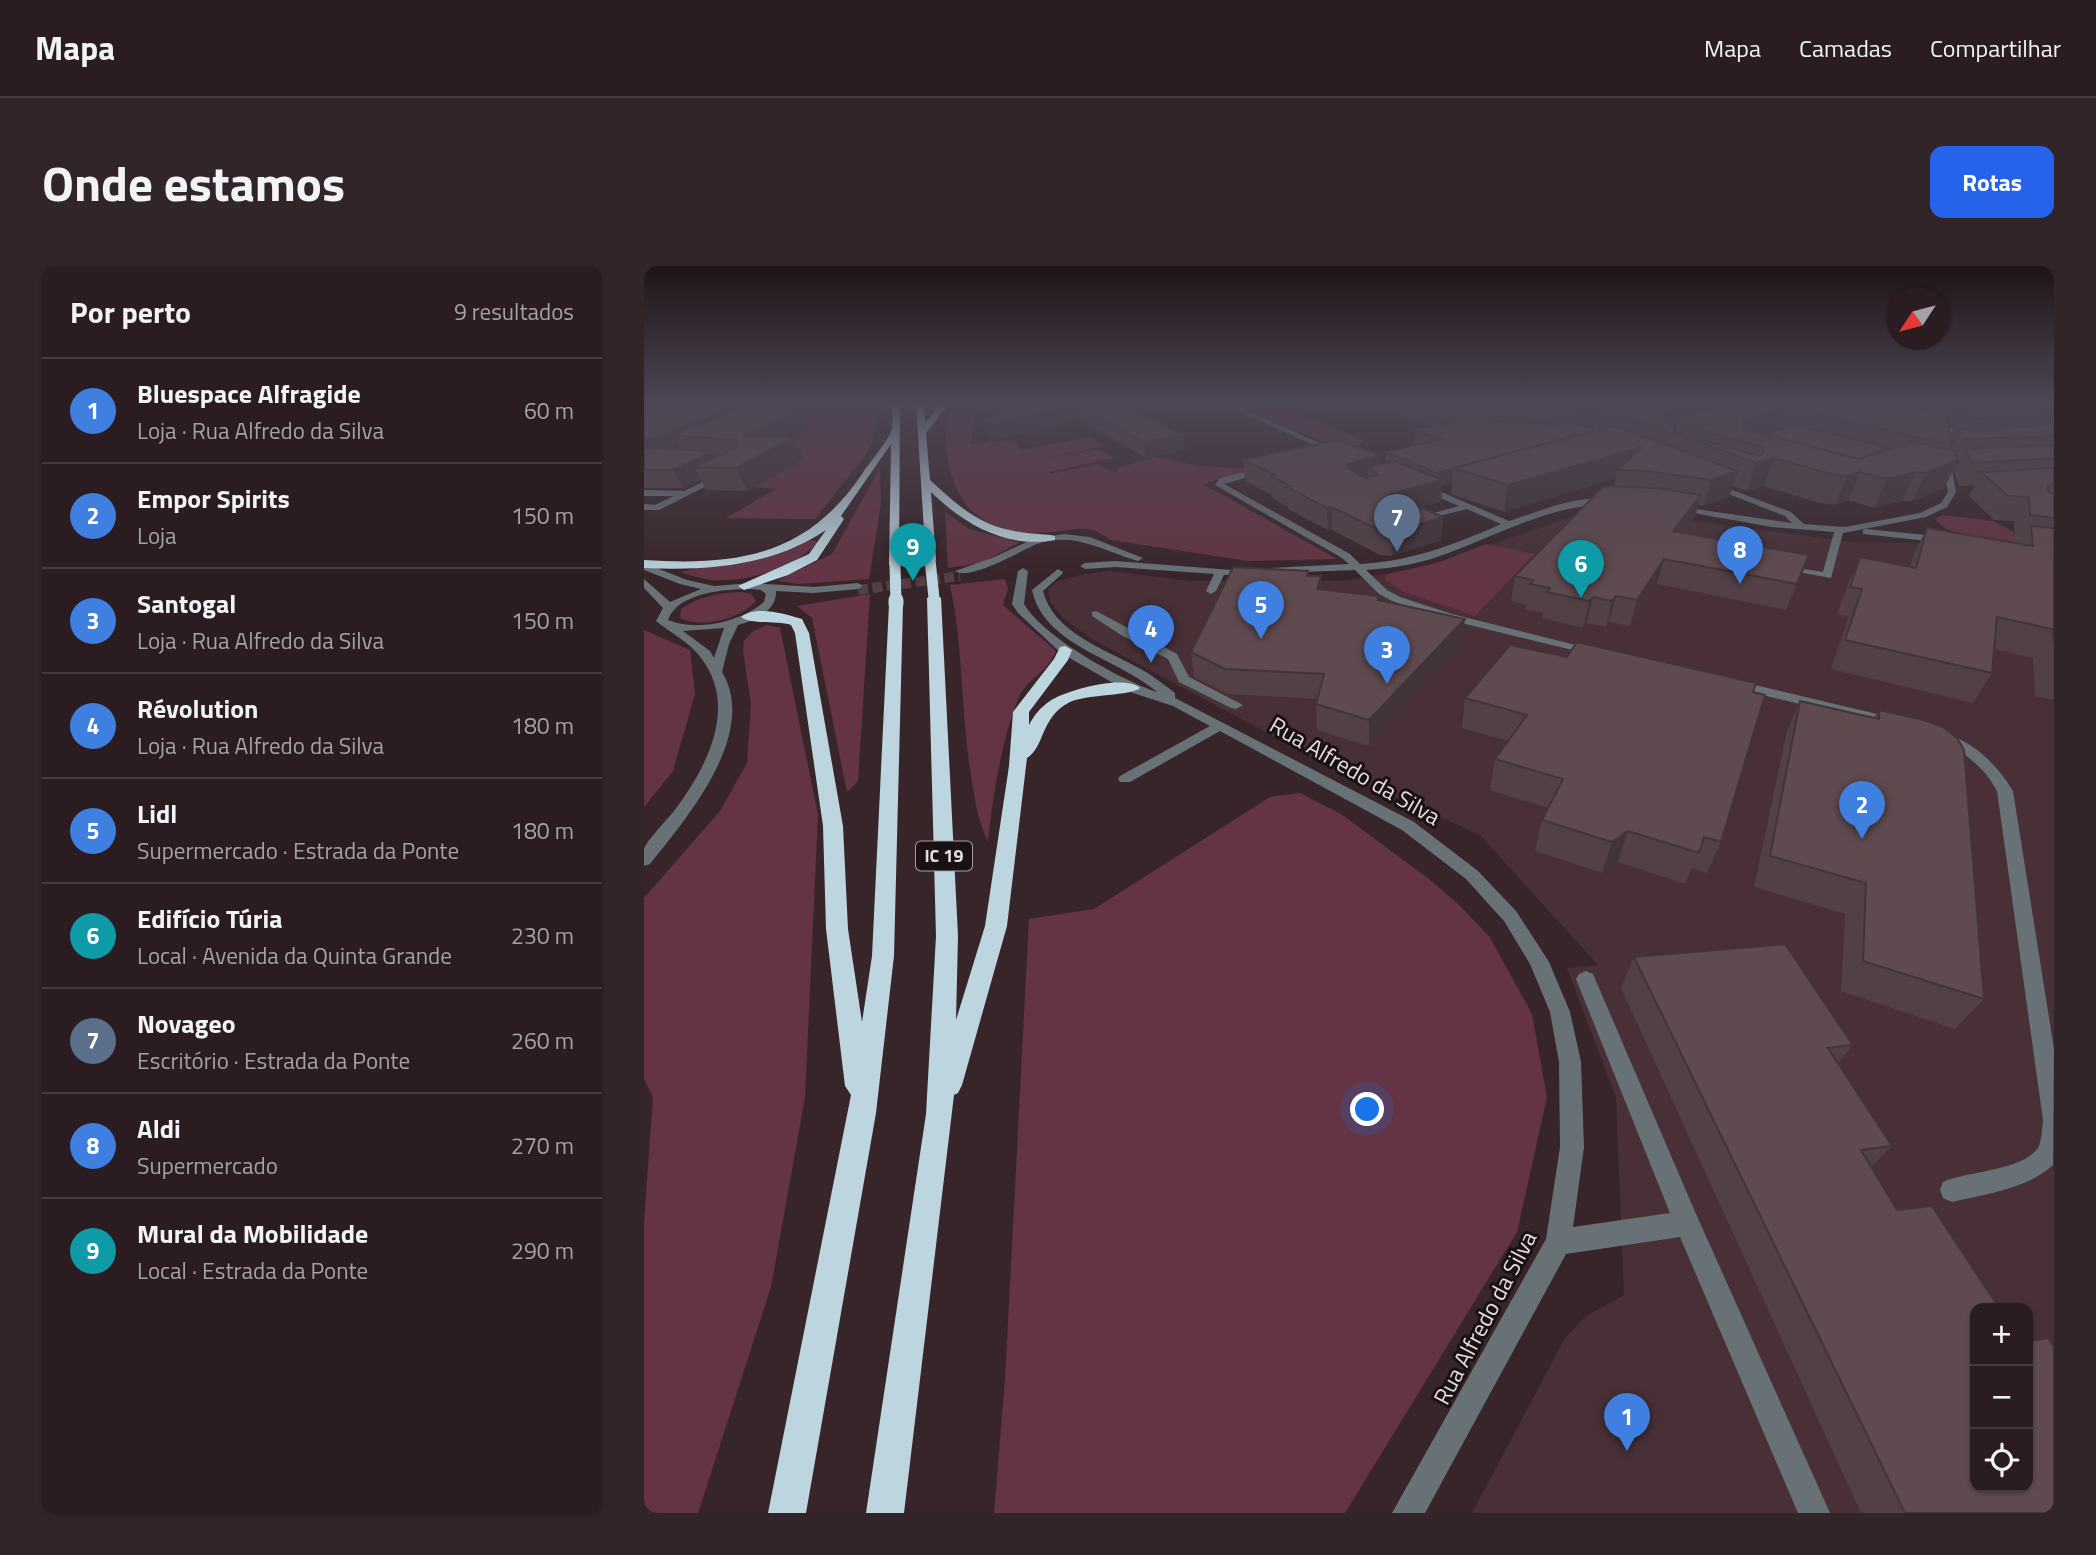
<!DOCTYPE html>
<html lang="pt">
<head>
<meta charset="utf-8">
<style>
	:root { --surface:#2a1c20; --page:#322529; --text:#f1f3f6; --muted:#a5a1a5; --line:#463a3e; --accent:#2563eb }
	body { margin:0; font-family:"Titillium Web",sans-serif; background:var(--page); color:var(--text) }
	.controls { position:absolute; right:21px; bottom:21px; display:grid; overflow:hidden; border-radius:14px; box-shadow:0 2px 5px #0004 }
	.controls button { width:63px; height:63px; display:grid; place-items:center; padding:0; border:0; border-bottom:2px solid var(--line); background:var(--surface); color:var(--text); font:35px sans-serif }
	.compass { position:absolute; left:1242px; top:21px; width:63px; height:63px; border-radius:50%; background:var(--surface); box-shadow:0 2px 5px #0004; rotate:234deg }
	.you { position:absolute; left:724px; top:844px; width:24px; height:24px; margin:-18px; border:5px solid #fff; border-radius:50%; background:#1a73e8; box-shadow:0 0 0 10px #1a73e833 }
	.badge { display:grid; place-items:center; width:46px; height:46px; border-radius:50%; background:var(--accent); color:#fff; font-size:23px; font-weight:700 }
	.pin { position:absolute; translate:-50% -58px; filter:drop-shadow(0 2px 4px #0008) }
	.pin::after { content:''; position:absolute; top:37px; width:24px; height:21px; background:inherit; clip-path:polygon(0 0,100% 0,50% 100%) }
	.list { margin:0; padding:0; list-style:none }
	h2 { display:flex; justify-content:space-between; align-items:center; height:91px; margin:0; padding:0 28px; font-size:30px }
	h2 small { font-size:23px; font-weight:400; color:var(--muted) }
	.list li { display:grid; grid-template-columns:46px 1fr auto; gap:21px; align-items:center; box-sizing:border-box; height:105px; padding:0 28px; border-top:2px solid var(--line) }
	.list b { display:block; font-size:26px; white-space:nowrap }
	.list p { margin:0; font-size:23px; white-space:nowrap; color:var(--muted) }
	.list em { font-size:23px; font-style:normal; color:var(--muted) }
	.icon { flex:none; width:38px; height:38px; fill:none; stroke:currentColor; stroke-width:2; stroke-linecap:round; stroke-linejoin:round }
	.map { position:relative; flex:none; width:1410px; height:1247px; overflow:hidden; border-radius:14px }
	header { display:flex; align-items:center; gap:42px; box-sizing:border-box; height:98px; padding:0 35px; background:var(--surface); border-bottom:2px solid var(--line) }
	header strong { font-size:33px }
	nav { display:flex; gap:38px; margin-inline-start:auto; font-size:24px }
	.intro { display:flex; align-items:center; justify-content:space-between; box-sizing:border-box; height:168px; padding:0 42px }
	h1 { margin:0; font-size:49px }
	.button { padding:18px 32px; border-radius:14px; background:var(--accent); color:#fff; font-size:24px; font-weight:700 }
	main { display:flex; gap:42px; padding:0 42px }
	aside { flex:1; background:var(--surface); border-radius:14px; box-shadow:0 2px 5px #0004 }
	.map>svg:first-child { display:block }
	.built { fill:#483036; fill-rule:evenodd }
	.green { fill:#643444 }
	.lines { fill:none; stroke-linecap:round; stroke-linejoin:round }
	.minor-tunnel { stroke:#534045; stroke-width:10; stroke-dasharray:10 4.5; stroke-linecap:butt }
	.minor { fill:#687276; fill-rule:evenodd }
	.highway { fill:#bcd5de; fill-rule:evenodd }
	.highway-bridge-far1 { stroke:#bcd5de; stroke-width:11 }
	.highway-bridge { stroke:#bcd5de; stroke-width:15 }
	.wall { fill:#524045; fill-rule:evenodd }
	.shaded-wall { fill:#423438 }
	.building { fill:#5f4a50; stroke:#423438; stroke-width:2 }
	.labels { text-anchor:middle; stroke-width:6; stroke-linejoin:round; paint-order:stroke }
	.shield { fill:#191113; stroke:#ab9fa2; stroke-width:2 }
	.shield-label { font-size:18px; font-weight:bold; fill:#e9dce0 }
	.near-street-label { font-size:23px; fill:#e9dce0; stroke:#191113 }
</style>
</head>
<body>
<header>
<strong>Mapa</strong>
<nav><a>Mapa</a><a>Camadas</a><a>Compartilhar</a></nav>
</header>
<div class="intro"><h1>Onde estamos</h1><a class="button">Rotas</a></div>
<main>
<aside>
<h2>Por perto<small>9 resultados</small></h2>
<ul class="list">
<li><span class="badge" style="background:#3f7fe0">1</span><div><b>Bluespace Alfragide</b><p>Loja · Rua Alfredo da Silva</p></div><em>60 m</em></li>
<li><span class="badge" style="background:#3f7fe0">2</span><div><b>Empor Spirits</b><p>Loja</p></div><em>150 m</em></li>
<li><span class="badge" style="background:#3f7fe0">3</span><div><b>Santogal</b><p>Loja · Rua Alfredo da Silva</p></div><em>150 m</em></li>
<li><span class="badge" style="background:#3f7fe0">4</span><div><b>Révolution</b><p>Loja · Rua Alfredo da Silva</p></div><em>180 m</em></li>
<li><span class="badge" style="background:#3f7fe0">5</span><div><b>Lidl</b><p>Supermercado · Estrada da Ponte</p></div><em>180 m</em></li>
<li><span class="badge" style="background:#0f9aa8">6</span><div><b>Edifício Túria</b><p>Local · Avenida da Quinta Grande</p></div><em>230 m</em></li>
<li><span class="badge" style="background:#5c6f8a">7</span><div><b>Novageo</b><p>Escritório · Estrada da Ponte</p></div><em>260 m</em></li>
<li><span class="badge" style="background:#3f7fe0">8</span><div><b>Aldi</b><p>Supermercado</p></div><em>270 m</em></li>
<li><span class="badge" style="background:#0f9aa8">9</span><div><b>Mural da Mobilidade</b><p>Local · Estrada da Ponte</p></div><em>290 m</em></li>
</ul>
</aside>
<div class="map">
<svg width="1410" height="1247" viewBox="0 0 1410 1247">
	<rect width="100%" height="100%" fill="#38252a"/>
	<path class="built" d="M954,242L1207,276L1278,277L1410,289V1247H828L921,1072L942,1050L980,1029L972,832L923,702L954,699L836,569L695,505L448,373L420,353L406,336L404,323L414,315L440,308L466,305L546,315H698L784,300ZM1331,1042H1384V1221H1331Z"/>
	<path class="green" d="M174,136H234L228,176L223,187L171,253L82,252L132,223L110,221L158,194L144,163L183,143Z
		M309,136H363L356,142L331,148L327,178L371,174L377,184L445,171L461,180L390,195L454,183L470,192L405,206L406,208L454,198L471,207L474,202L511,191L555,200L611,203L559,218L693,293L604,295L467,274C462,271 455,266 449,264C439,260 421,265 411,266C360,270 320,258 306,204C301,182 299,156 309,136Z
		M635,140L714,172L720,174L715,178L699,182L703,185L607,146Z
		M236,202L237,236L225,313L156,318L132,315L188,288Z
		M301,246L325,263L376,276L337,297L304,302Z
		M1299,249L1349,255L1376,269L1389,281C1366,277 1304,273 1291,253Z
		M166,274L175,276C148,303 106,316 68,314C57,313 46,309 36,306C83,295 119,294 166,274Z
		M842,278L890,288L831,350L757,325L740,312L745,308L796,296Z
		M361,313L364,323L359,339L412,385C405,405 383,413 375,431C358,471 348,534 344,576C333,552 330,529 326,503C317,442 319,379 306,319Z
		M99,326L107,328L112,335C97,353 56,363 36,352L37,343C55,330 77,326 99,326Z
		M226,328L214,515L203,526L168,352L153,340Z
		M123,359L136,362L174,549L161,831L127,1021L54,1247H0V957L9,831L0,813V632L76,545L103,497L107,439L99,384L100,375L108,366Z
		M0,364L46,384L51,428L29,505L0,541Z
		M656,527L697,548L785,613L813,637L845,670L888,748L903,831L873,966L701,1247H350L361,1114L385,653L450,643L626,531Z"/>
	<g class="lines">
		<path class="minor-tunnel" d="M214,324L316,310"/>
		<path class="minor" d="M575,136H583L698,187L691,189Z
			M1326,136H1332L1338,145L1335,153L1302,169L1312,226L1303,241L1282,251L1199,267L1187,312L1143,304L1148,301L1179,306L1190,266L1128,261L1027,243L1031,240L1148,257L1141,250L1064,220L1067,216L1147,246L1160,258L1201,261L1276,247L1297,237L1304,226L1294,168L1330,151L1332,145Z
			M622,201L625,205L580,218L706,288L716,298C769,295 809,279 857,258L823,243L775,255V251L815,240L775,223V219H781L865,255C899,244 935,228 971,233L968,238C910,238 860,266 807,286C780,297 751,302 722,304L743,324L756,331L808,348L959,386L953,390L801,353L748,335L735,328L711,304L580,309L572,325L567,328L562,325L570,308L471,301L441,303L436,300L441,297L471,295L588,304L705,298L698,292L571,219L576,212Z
			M77,207L84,209L15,244H0V238L11,239L30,230H0V224L40,225Z
			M1222,263L1302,271L1307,274L1302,277L1219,268V264Z
			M420,268L446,271L499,292L494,295C460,285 429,265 393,278C376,285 326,315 311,305L348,292L389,273Z
			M0,297L43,314L70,320L107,317L170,321L214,317L219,320L214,323L170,327L132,325C133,345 111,354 94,359L85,378L78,406C115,467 43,552 6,598L0,600C0,595 0,588 0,583C3,574 23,554 30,545C62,503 95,441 57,392C46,376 25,366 12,355L19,342L0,322V313L26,336L57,323L36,318L0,304ZM107,323L117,324L122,328L120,336C97,356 53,366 24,354C34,326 82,323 107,323ZM80,362L70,392L66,385L39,365Z
			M379,302L384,305L380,338C399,371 477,414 513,426C474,392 400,380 388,324L414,303L419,306L418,308L399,325C409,366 460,383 495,402C508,409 519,418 531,427V432L770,556L834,605L872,645L905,696L926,746L937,796L940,881L929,961L1026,947L932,713L935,708L942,705L949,708L1052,948L1186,1247H1154L1036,971L922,988L781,1247H748L902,973L916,881L915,796L906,746L886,698L860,655L822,613L758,564L576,465L486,516H476L474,513L476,510L566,460L529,440L483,425L417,387L374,347L368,338L374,305Z
			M452,345L533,388L545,411L599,439L592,443L587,442L535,416L524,393L477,369L448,350V346Z
			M1090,414L1258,454L1260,457L1253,461L1085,421L1084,418Z
			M1296,466C1328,474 1352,497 1369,525L1410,783L1409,899C1383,923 1342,928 1308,936L1299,932L1296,924L1299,916C1324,905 1378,905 1394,882C1398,874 1398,863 1399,854L1353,525C1339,499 1318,484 1291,473V467Z"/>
		<path class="highway" d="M248,136H256L255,302L245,299L247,178L197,250L200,253L173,294L144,309L100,324L94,320L165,288L182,264C129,300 63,305 0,302V294C93,300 163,290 218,208C225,197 245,174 248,163C249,155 248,144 248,136Z
			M272,136H280L281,157L298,136H306L282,167L286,214C329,254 347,266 407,269L411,270V274C362,283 320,258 287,226L292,294L282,297Z
			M290,328L297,332L314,670L312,754L341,660L365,500L369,446L410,393L416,381L421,380L428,384L424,394L385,446V459C390,449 397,441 406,435C422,424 481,408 496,422C487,430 444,428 426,436C396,451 401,481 383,492L363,660L318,819L314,827L310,829L260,1247H222L282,848L292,670L283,332Z
			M252,334L259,338L250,690L232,847L162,1247H124L207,829L201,820L182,663L179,560L151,367L147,359C133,354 107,359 97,351C112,339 141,348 158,353L165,367L199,560L204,663L218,756L228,690L245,338Z"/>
		<path class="highway-bridge-far1" d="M286,294L290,332
			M251,299L252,336"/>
		<path class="highway-bridge" d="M252,334V338"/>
	</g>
	<path class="wall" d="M0,136H184L183,137L185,143L161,155L165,164L150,171L160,193L104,225L62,224L57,214L39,222H0Z
		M372,136H533L495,146L541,184L502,192L436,153L345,175L339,155Z
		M716,136H1334L1331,142L1337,139L1335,136H1410V434L1391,430L1389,392L1350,383L1348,407L1329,437L1187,403L1205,351L1193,348L1204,318L1216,291L1266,301L1270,288L1283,262L1377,278L1378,275H1371L1370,255L1350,254L1325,230L1331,219L1315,220L1310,205L1316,195H1314L1300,222L1268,235H1258L1230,242L1204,234L1191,239L1175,237L1120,220L1103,225L1089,220L1085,231L1059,240L1054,239L1051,251L1039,267L1165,289L1142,344L1013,318L986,360L965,356L962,361L943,357L939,362L898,352L899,347L881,343L882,339L867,335L871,310L970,220L972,212L860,246L807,228L808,217L798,219L797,236L777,241L799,251L797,274L748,290L736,289L688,264H684L644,243V241L628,232V229L601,215L599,194L735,189V198L741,197L742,186L775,179L771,177V164L788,160L778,158ZM1398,143L1403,149L1397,160H1394L1400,150ZM951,156L949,164L939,160ZM1312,156L1305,170L1304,160ZM1030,157L1033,158L1031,167L1028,164ZM1131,160L1139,163L1129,165ZM1306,175H1311L1306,184L1305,183L1307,179Z
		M664,305V310L677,324L734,334L818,377L725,480L673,464L672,438L673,433L584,428L550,411L547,386Z
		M923,391L1109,426L1077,576L1063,607L1048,602L1041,618L974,596L958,607L891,585L898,554L904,542L846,524L851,493L864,475L818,462L821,432Z
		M1156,435L1230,452L1235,444L1340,733L1311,763L1197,725L1201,648L1110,621L1143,465Z
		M990,691L1209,779L1194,797L1248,880L1227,901L1410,1247H1217L977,722Z"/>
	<path class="shaded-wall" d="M100,136H141L30,169L37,183L0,195V174Z
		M150,136H184L183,137L185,143L161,155L165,164L108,192L98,170L134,143Z
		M476,136H533L478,150Z
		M794,136H810L809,144L794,141Z
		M956,136H1008L953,142L951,156L933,162L936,142Z
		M1074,136H1114L1111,144L1044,161L1050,142Z
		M1323,136H1334L1328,149L1315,155V150L1312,156L1301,161L1310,141Z
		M433,139L436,153L345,175L340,159Z
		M1034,142L1028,166L1021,147Z
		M1136,144L1128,169L1093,174L1099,154Z
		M539,169L541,184L502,192L499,176Z
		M150,171L160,193L104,225L92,202Z
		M998,181L973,204L972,212L860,246L864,219Z
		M71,185L80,201H50L57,214L39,222L29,204Z
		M735,189L734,210L724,201V213L703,220V199Z
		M1130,192L1120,220L1103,225L1112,197Z
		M1314,194L1300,222L1268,235L1282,207Z
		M809,202L808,217L798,219L797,236L745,250L746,228L792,216V207Z
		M1094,205L1085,231L1059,240L1067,214Z
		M1216,206L1204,234L1191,239L1203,210Z
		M1272,206L1258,235L1230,242L1243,213Z
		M1057,229L1051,251L1022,289L1029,265Z
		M688,241V264H684L683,242Z
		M799,251L797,274L748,290L749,266Z
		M1020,293L1013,318L986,360L993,334Z
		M677,310L678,333L673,323Z
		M972,330L965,356L962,361L968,335Z
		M949,331L943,357L939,362L945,335Z
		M821,353L818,377L725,480V454Z
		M984,565L974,596L958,607L968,576Z"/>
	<path class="building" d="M0,136H100L25,167L0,174Z
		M109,136H150L134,143L156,144L98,170L150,171L92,202L50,201L94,181L92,174L30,169Z
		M372,136H476L539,169L499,176L433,139L340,159L339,155Z
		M772,136H783L811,144L779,138Z
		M833,136H956L936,142Z
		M976,136H1015L1034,142L1021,147L1029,166L1116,190L1120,185L1119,181L1038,159L1035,151L1096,136H1100L1136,144L1099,154L1100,163L1215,193L1270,176L1311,185L1314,194L1282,207L1272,206L1243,213L1216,206L1203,210L1187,208L1130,192L1112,197L1029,166L953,142Z
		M1031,136H1074L1050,142Z
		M1119,136H1240L1302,148L1307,179Z
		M1279,136H1323L1310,141Z
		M1344,136H1395L1400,150L1315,154V150Z
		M815,153L934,159L952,164L792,207L742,186L798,173L771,164L818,153Z
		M1410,155V170L1319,173L1317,163L1397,160Z
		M1152,159L1246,182L1214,193L1120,168Z
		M970,160L1094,205L1067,214L1003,205L973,204L998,181L864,219L809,202Z
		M692,174L735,189L703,199L704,202L722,212L733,209L724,201L751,195L799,214L746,228L799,251L749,266L737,265L688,241L683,242L643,221L646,220L627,210L631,209L599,194Z
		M1410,179V192L1327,197L1322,183Z
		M7,182L71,185L29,204H0V183Z
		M1410,202V218L1404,220L1405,227H1410V252L1386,249L1385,231L1364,230L1337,206Z
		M960,220L1012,222L1057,229L1029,265L1165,289L1153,318L1020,293L993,334L972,330L968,335L949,331L945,335L903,326L906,322L886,318L889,314L871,310Z
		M1387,260L1410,262V377L1408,363L1353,351L1348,407L1201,374L1218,323L1206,321L1216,291L1272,302L1283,262L1389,280Z
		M589,301L664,305L663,310H677L673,323L734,330V334L821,353L725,454L672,438L680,408L581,403L547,386Z
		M933,376L1112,417L1109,426L1121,429L1077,576L1060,571L1055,587L984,565L968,576L898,554L919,513L851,493L883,449L821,432L866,379L923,391Z
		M1156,435L1235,453V444L1280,454L1299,461L1313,472L1320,484L1340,733L1219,695L1222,617L1126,590Z
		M1141,678L1209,779L1184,782L1248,880L1217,884L1253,944L1288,940L1355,1042H1331V1221H1384V1075L1404,1072L1410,1081V1247H1261L990,691Z"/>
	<linearGradient id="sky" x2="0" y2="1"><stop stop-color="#1f1417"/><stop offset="0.44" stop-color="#4d4655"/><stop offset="1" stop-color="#4d4655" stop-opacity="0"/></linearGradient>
	<rect width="1410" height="311" fill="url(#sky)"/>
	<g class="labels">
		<rect class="shield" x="272" y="575.5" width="56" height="29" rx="5"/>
		<g class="shield-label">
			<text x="300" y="596">IC 19</text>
		</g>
		<g class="near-street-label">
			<text transform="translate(711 505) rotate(30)" y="8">Rua Alfredo da Silva</text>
			<text transform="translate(841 1052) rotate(-62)" y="8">Rua Alfredo da Silva</text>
		</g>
	</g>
</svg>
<div class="controls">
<button>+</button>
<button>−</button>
<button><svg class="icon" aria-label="locate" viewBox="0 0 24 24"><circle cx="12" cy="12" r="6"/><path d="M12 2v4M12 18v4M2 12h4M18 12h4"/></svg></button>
</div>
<svg class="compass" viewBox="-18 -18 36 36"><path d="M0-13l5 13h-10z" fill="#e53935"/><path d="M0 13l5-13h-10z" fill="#a5a1a5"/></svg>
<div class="you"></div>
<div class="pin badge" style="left:983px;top:1185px;background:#3f7fe0">1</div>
<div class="pin badge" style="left:1218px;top:573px;background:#3f7fe0">2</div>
<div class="pin badge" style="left:743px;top:418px;background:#3f7fe0">3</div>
<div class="pin badge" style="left:507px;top:397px;background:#3f7fe0">4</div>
<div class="pin badge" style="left:617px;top:373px;background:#3f7fe0">5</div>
<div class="pin badge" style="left:937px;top:332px;background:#0f9aa8">6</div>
<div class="pin badge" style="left:753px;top:286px;background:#5c6f8a">7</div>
<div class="pin badge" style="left:1096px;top:318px;background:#3f7fe0">8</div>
<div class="pin badge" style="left:269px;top:315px;background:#0f9aa8">9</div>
</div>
</main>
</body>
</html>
